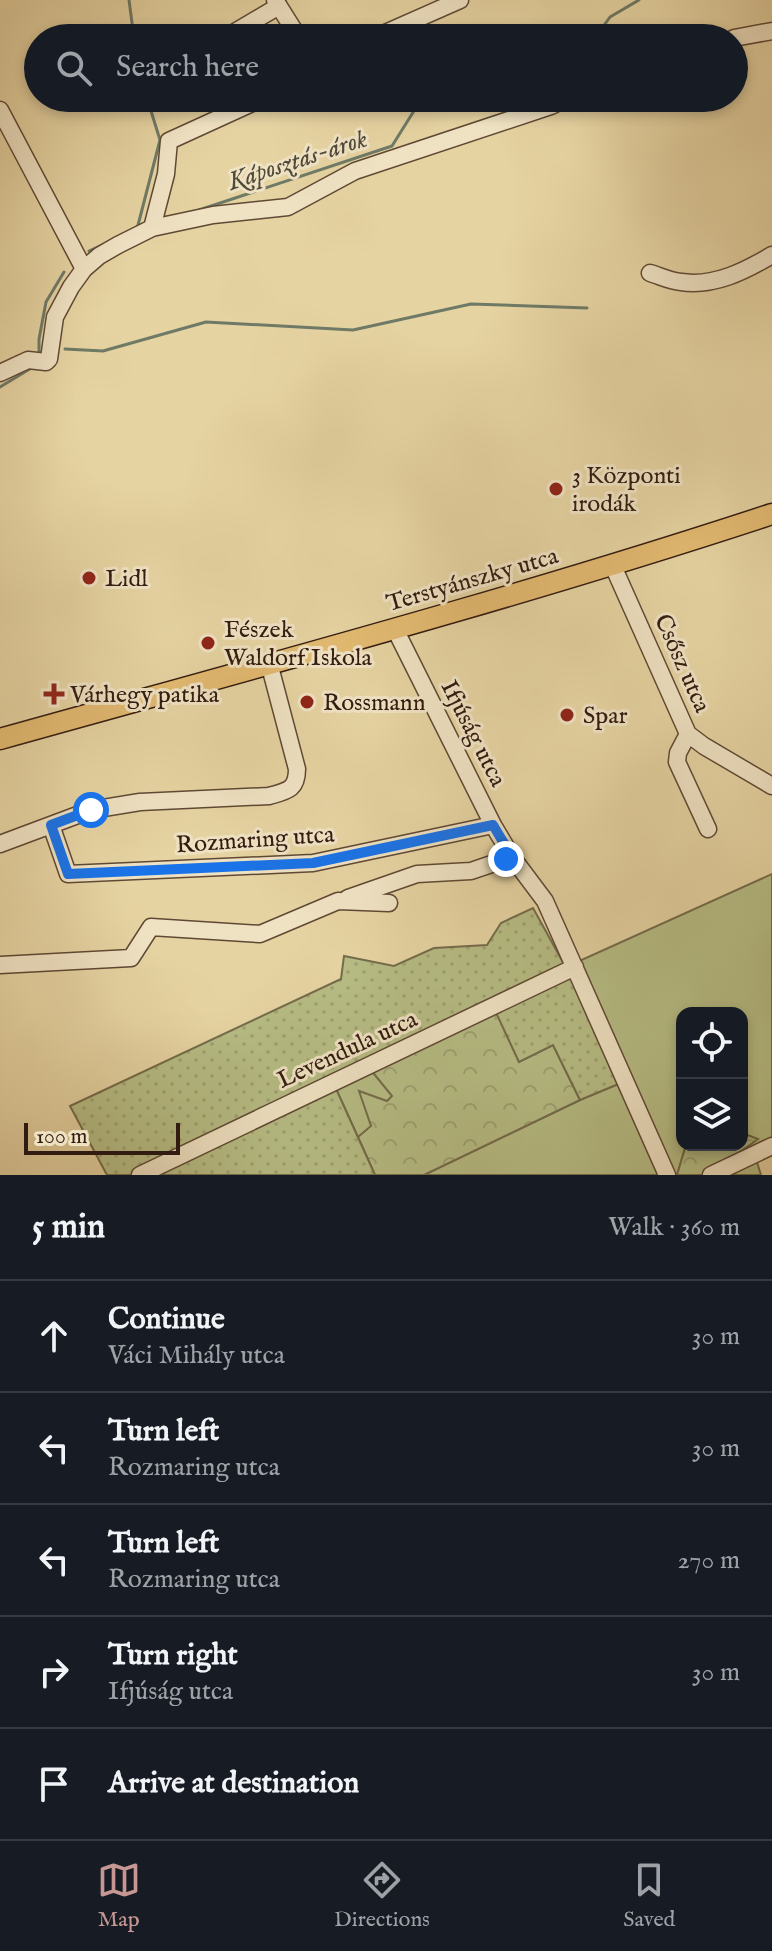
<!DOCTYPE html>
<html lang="en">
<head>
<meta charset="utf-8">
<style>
	:root { --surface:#171b24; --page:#20242c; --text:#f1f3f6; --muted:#9ea1a6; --line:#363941; --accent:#c59692 }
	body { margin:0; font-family:"IM FELL English",serif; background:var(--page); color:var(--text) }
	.controls { position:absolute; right:24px; bottom:24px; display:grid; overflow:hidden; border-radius:16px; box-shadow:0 4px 12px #0003 }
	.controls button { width:72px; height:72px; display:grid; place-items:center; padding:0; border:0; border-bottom:2px solid var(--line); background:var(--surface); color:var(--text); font:40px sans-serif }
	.scale { position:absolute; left:24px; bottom:20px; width:156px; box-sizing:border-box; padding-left:8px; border:4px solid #321b10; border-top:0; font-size:22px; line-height:28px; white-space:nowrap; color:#321b10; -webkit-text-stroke:6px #efe2c3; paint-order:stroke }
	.stop { position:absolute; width:24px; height:24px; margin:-18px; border:6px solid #1a73e8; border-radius:50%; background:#fff }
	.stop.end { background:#1a73e8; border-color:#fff; box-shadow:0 2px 8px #0008 }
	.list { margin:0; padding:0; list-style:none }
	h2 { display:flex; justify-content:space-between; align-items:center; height:104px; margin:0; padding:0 32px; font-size:34px }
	h2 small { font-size:26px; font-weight:400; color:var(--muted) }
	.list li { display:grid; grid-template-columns:52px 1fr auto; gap:24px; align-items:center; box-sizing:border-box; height:112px; padding:0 32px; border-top:2px solid var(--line) }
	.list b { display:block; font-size:30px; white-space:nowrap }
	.list p { margin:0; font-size:26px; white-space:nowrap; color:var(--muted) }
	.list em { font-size:26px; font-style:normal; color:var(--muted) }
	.icon { flex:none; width:44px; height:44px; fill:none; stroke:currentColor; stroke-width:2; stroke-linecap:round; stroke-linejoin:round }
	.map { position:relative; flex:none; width:772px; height:1175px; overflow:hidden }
	.search { position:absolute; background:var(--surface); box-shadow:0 4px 12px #0003; left:24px; right:24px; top:24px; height:88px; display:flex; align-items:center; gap:20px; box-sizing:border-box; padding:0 28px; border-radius:44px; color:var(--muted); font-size:30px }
	.sheet { height:664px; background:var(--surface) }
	nav { display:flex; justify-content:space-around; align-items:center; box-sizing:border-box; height:112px; border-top:2px solid var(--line); background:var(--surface); font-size:22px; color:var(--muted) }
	nav a { display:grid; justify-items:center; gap:4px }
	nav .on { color:var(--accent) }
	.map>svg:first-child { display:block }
	.green { fill:#b6bc84; stroke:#746c4a; stroke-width:2 }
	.forest { fill:url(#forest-crowns); stroke:#746c4a; stroke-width:2 }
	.garden { fill:url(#garden-dots); stroke:#746c4a; stroke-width:2 }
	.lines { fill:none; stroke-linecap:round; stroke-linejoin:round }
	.stream { stroke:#6f7a66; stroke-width:3 }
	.minor-casing { stroke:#5f4934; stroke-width:19 }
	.major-casing { stroke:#321b10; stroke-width:23 }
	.minor { stroke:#efe2c3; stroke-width:16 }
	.major { stroke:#e3ba71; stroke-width:20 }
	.route { stroke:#1a73e8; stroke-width:10 }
	.poi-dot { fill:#8f2418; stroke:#efe2c3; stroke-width:3 }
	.labels { text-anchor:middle; stroke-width:6; stroke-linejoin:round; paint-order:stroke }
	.poi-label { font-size:24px; fill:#321b10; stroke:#efe2c3; text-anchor:start }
	.street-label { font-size:24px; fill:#321b10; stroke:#efe2c3 }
	.water-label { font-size:26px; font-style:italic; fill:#504a3b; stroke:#efe2c3 }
</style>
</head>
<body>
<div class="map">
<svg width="772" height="1175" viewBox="0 0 772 1175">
	<defs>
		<pattern id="forest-crowns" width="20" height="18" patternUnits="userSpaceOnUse" patternTransform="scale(2)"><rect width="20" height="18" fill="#b6bc84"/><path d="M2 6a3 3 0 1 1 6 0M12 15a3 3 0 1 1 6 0" fill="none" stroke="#9da171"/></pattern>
		<pattern id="garden-dots" width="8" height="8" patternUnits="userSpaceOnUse" patternTransform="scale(2)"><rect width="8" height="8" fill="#b6bc84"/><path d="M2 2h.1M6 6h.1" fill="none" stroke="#9da171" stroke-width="1.8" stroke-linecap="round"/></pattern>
	</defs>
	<rect width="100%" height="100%" fill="#e6d3a2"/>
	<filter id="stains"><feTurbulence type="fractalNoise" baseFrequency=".0025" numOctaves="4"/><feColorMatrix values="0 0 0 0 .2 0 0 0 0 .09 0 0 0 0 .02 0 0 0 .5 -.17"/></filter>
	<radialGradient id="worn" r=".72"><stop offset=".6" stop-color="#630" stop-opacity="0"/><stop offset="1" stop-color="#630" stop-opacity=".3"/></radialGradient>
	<path class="green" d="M772,874V1153L756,1159L761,1175H708L757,1139L742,1133V1013H682V1145H686L677,1175H424L580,1100L628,1080L566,967Z
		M366,1064L393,1096L388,1101L372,1126L358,1137L332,1080Z"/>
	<path class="forest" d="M492,1003L519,1062L553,1045L580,1100L424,1175H375L358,1137L371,1126L359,1091L387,1101L392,1096L366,1064Z
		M742,1133L758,1139L708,1175H677L686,1145H742Z"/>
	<path class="garden" d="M533,908L628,1080L580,1100L553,1045L519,1062L492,1004L332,1080L375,1175H107L70,1106L341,979L344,956L394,966L434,948L487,945L501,923Z"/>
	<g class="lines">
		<path class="stream" d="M129,0L134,38
			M595,38L610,17L639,0
			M199,210L392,146L422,98
			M137,229L160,140L147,98
			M89,251L104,244
			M65,349L103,351L206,322L353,330L471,304L587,308
			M39,355V339L46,302L64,272
			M0,387L33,367"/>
		<defs>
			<path id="minor" d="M275,0L299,38
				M225,38L279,6
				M374,38L460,0
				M734,38L772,31
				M0,110L84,269
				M152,228L166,174L169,141L263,98
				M650,273C660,276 670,281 681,282C714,287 745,271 772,255
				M0,373L28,360L46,362L49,359L55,317L71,287L84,269L99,256L118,245L152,228L213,215L288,207L355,171L551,106L567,98
				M613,566L688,734L704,746L772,786
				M395,629L493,825L512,857L545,901L667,1175
				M688,734L678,753L677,762L708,829
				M51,825L68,874L313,863L493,825
				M0,844L91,810L140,802L269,796C287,791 297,790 297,769L269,663
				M348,898L417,874L471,871L512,857
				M0,965L131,958L151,927L260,934L338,901L389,903
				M140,1175L575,967
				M711,1175L772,1146"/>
			<path id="major" d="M0,739C258,667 517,598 772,514"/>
		</defs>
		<use href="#minor" class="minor-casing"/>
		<use href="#major" class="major-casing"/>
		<use href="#minor" class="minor"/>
		<use href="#major" class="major"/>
	</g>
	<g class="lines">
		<path class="route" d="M91,810L51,825L68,874L313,863L493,825L512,857L506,859"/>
	</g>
	<g class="poi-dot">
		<circle cx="556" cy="489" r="8"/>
		<circle cx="89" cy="578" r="8"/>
		<circle cx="208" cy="643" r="8"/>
		<path d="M50 682h8v8h8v8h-8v8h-8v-8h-8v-8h8z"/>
		<circle cx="307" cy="702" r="8"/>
		<circle cx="567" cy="715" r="8"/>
	</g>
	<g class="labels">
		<g class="poi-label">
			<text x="572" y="483">3 Központi<tspan x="572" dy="28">irodák</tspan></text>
			<text x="105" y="586">Lidl</text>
			<text x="224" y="637">Fészek<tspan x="224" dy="28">Waldorf Iskola</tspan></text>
			<text x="70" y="702">Várhegy patika</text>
			<text x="323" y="710">Rossmann</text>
			<text x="583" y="723">Spar</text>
		</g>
		<g class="street-label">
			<text transform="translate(472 579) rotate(-16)" y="8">Terstyánszky utca</text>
			<text transform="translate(683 663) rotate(66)" y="8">Csősz utca</text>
			<text transform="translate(474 733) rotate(63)" y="8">Ifjúság utca</text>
			<text transform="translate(255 839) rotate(-4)" y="8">Rozmaring utca</text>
			<text transform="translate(347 1049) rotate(-25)" y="8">Levendula utca</text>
		</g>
		<g class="water-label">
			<text transform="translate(297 159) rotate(-18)" y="9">Káposztás-árok</text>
		</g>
	</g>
	<rect width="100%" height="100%" filter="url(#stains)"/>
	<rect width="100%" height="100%" fill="url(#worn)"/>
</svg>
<div class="controls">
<button><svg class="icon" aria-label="locate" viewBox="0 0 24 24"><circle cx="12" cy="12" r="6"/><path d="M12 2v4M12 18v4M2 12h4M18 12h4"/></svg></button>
<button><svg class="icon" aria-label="layers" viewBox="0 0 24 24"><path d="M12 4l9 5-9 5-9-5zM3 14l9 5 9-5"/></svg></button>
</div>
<div class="scale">100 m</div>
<div class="stop" style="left:91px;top:810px"></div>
<div class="stop end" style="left:506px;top:859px"></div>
<div class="search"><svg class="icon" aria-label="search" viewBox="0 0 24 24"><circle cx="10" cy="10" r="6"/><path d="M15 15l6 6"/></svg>Search here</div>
</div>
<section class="sheet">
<h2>5 min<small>Walk · 360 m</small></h2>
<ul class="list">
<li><svg class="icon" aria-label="ahead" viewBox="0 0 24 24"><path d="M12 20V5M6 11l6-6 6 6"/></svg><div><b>Continue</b><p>Váci Mihály utca</p></div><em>30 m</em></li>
<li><svg class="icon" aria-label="left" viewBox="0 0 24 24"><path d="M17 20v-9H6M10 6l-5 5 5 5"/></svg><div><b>Turn left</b><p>Rozmaring utca</p></div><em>30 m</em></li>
<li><svg class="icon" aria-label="left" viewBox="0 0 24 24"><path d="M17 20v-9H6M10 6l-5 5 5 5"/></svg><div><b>Turn left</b><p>Rozmaring utca</p></div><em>270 m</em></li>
<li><svg class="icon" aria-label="right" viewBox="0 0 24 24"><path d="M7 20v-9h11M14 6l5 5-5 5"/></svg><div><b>Turn right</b><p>Ifjúság utca</p></div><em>30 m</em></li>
<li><svg class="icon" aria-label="arrive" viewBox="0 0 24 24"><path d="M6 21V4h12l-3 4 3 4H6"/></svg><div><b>Arrive at destination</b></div></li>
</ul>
</section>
<nav>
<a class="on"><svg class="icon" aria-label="map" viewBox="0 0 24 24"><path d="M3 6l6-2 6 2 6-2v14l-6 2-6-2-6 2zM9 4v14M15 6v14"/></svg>Map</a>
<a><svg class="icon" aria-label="directions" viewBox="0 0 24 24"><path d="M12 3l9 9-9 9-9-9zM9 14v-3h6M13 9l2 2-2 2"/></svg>Directions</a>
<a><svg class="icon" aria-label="saved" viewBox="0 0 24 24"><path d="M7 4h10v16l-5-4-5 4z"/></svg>Saved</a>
</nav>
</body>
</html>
